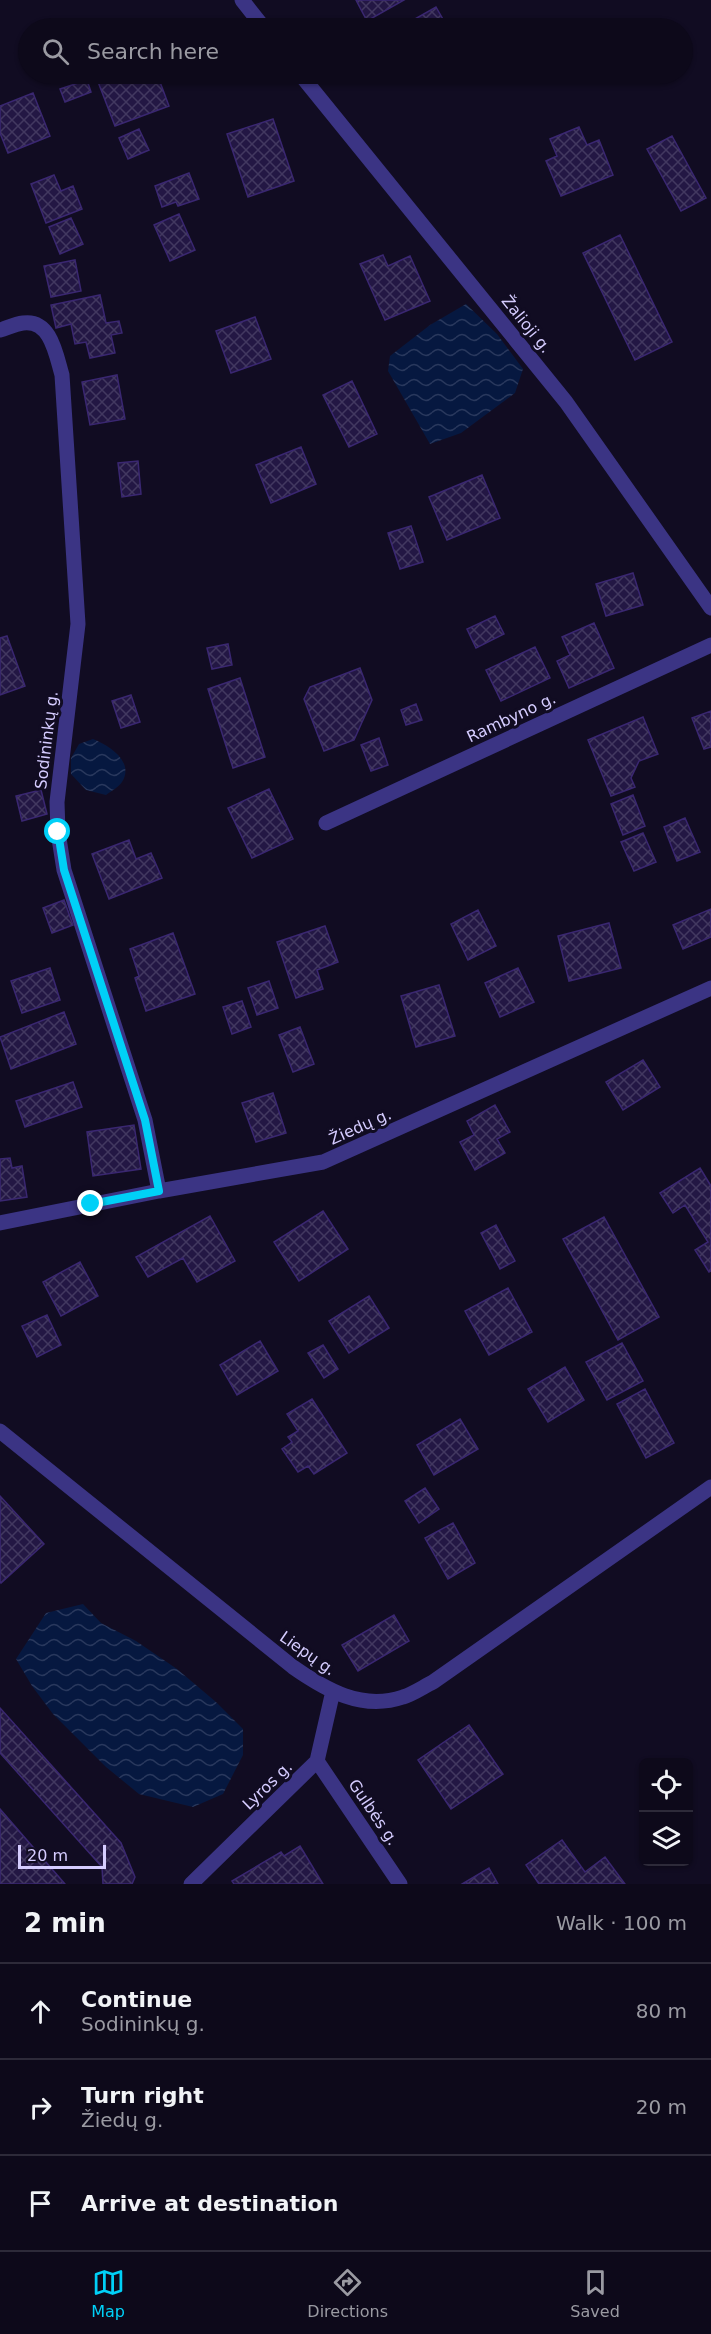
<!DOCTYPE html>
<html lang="en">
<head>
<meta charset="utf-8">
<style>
	:root { --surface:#0d091a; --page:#1b1727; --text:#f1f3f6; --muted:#9a9aa2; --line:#2d2a39; --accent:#00d0f7 }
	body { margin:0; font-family:"DejaVu Sans",sans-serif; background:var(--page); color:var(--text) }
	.controls { position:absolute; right:18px; bottom:18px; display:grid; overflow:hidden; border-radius:9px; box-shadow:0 2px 4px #0004 }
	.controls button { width:54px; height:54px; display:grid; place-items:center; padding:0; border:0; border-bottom:2px solid var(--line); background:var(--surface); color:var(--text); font:30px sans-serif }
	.scale { position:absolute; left:18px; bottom:15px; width:88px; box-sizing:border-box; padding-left:6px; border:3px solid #d5ccff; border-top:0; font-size:16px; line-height:21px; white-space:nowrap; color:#d5ccff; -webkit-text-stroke:4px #110c22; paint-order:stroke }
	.stop { position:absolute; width:18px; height:18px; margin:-14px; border:4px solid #00d0f7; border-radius:50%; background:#fff }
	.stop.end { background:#00d0f7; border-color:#fff; box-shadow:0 2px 6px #0008 }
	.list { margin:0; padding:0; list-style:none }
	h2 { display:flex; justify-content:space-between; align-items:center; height:78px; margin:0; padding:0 24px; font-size:26px }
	h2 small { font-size:20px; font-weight:400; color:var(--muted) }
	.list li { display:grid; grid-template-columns:39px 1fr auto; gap:18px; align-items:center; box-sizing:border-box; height:96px; padding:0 24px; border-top:2px solid var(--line) }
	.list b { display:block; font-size:22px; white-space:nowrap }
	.list p { margin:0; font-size:20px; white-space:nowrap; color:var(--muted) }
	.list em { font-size:20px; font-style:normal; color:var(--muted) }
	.icon { flex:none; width:33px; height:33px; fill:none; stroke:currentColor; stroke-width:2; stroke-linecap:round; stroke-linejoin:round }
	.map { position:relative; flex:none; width:711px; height:1884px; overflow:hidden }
	.search { position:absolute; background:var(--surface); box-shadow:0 2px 4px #0004; left:18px; right:18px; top:18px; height:66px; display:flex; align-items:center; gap:15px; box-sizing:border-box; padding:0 21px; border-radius:33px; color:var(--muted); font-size:22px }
	.sheet { height:366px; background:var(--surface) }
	nav { display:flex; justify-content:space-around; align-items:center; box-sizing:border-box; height:84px; border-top:2px solid var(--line); background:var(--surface); font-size:16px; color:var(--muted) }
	nav a { display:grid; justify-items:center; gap:3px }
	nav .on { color:var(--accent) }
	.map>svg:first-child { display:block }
	.water { fill:url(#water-waves) }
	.building { fill:url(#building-cross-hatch); stroke:#3a2771; stroke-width:1.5 }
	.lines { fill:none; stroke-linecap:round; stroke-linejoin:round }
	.minor { stroke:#3b3484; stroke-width:15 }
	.route { stroke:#00d0f7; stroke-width:8 }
	.labels { text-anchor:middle; stroke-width:6; stroke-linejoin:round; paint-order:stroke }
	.street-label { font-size:16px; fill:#d5ccff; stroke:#110c22 }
</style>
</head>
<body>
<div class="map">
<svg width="711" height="1884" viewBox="0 0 711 1884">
	<defs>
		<pattern id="water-waves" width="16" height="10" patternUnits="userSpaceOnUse" patternTransform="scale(1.5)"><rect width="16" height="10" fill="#061840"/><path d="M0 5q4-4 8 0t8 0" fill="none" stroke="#29385d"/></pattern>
		<pattern id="building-cross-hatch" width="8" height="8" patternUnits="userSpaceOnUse" patternTransform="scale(1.5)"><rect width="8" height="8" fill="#231744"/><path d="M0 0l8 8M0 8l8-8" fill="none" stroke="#423860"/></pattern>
	</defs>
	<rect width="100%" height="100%" fill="#110c22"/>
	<path class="water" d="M466,304L497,334L523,369L515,393L461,433L430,444L388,371L390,356L430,325Z
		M93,739C108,745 135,761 122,782C119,787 111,791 106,795L86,790L71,774V758L79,744Z
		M83,1604L101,1623L136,1641L177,1669L216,1702L243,1729V1755L223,1794L193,1807L139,1794L106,1767L53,1714L32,1686L16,1659L46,1613Z"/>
	<path class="building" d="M356,0H404L367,21Z
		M436,7L448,28H399Z
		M95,74H157L169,106L115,126Z
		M87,80L91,92L65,102L60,89Z
		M33,93L50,136L8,153L0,133V106Z
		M273,119L294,181L248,197L227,134Z
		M579,127L587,145L599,140L613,175L561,196L546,161L557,156L550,139Z
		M139,129L149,150L128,159L119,138Z
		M672,136L706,198L681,211L647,149Z
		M189,173L199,199L178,206L176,202L162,207L155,186Z
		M54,175L61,191L73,186L82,209L46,223L31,184Z
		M179,214L195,250L170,261L154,225Z
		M71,218L83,244L60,254L49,227Z
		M620,235L672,342L635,360L583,253Z
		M383,255L388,266L410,256L430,301L385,320L360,264Z
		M75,260L81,291L51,297L44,266Z
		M100,295L106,323L119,321L122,333L111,335L115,353L90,358L86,342L75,344L71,324L56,328L51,305Z
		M255,317L271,359L231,373L216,331Z
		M117,375L125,419L90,425L82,382Z
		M352,381L377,434L349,447L323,395Z
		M301,447L316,484L271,503L256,465Z
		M138,461L141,494L122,497L118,463Z
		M482,475L500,518L447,540L429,497Z
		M411,526L423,562L400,569L388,533Z
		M633,573L643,605L606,616L596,584Z
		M495,616L504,634L476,648L467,629Z
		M594,623L614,668L569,688L557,661L570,655L562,637Z
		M7,636L25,686L0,695V638Z
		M228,644L232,665L212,669L207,648Z
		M535,647L550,678L501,701L486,670Z
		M360,668L372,700L354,740L324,751L304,699L310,687Z
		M240,678L265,757L233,768L208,689Z
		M131,695L140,722L121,728L112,701Z
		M416,704L422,720L406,725L401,710Z
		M711,711V747L704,749L692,718Z
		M643,717L658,754L639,761L631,778L635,787L611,796L588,740Z
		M379,738L388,765L371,771L361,745Z
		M269,789L293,839L252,858L228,808Z
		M41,790L47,814L22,821L16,796Z
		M633,795L645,826L623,835L611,804Z
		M685,818L700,852L677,861L664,827Z
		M643,833L656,862L634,871L621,842Z
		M129,840L136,859L151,853L162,878L109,899L92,854Z
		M64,900L73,925L52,933L43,908Z
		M711,909V937L683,949L673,925Z
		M478,910L496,946L468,960L451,924Z
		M609,923L621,968L569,981L558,936Z
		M325,926L338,962L317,970L323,989L296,998L277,942Z
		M173,933L195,994L146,1011L135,978L139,976L130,949Z
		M50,968L60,1000L22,1013L11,981Z
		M518,968L534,1002L500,1017L485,983Z
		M269,981L278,1008L257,1015L248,988Z
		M439,985L455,1036L416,1047L401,996Z
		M242,1001L251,1027L232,1034L223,1007Z
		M64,1012L76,1044L11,1069L0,1037Z
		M300,1027L314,1064L293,1072L279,1035Z
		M643,1060L660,1087L623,1110L606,1082Z
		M73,1082L82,1107L25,1127L16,1101Z
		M273,1093L286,1133L256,1142L242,1103Z
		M495,1105L510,1132L497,1139L505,1153L475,1170L460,1142L474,1135L467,1121Z
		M134,1125L141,1169L93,1176L87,1132Z
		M10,1158L12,1168L22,1166L27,1197L0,1201V1159Z
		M700,1168L711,1186V1271L709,1272L695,1250L708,1242L685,1205L673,1213L660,1193Z
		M323,1211L348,1249L299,1281L274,1242Z
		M210,1216L235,1261L197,1282L183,1258L148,1277L136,1257Z
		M604,1217L659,1317L618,1340L563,1239Z
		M496,1225L515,1261L500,1269L481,1233Z
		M80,1262L98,1296L61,1316L43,1282Z
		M508,1288L532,1332L489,1355L465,1311Z
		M369,1296L389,1328L349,1353L329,1321Z
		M47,1315L61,1345L37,1357L22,1326Z
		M260,1341L278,1371L237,1395L220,1365Z
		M622,1343L643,1381L607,1400L586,1362Z
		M323,1345L338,1369L324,1378L308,1353Z
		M565,1367L584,1400L548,1422L528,1389Z
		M645,1389L674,1443L646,1458L617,1404Z
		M312,1399L347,1453L314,1474L308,1466L298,1472L282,1449L292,1442L288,1437L298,1431L287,1414Z
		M460,1419L478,1449L434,1475L417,1445Z
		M425,1488L439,1509L419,1523L405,1501Z
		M0,1496L44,1544L1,1583L0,1581Z
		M453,1523L475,1563L448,1579L425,1538Z
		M394,1615L409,1641L358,1671L342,1645Z
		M0,1708L121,1843L135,1877L132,1884H103L102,1867L0,1753Z
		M469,1725L503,1774L451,1809L418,1760Z
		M0,1809L65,1884H0Z
		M562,1840L585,1872L605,1857L625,1884H539L526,1865Z
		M300,1846L323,1884H234L232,1881L281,1852L284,1856Z
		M489,1868L498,1884H462Z"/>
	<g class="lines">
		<path class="minor" d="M242,0L264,28
			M300,74L566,402L711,608
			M0,330C7,328 15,324 23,323C51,319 56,355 62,375L78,624L57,802L58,832L64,870L145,1120L159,1191
			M326,823L711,645
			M0,1223L159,1191L323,1162L711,988
			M0,1431L293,1667C326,1690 362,1711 403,1697C413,1694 423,1687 433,1682L711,1487
			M317,1761L400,1884
			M191,1884L317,1761L333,1691"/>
	</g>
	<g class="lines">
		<path class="route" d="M58,832L64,870L145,1120L159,1191L91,1204"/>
	</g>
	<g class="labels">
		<g class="street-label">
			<text transform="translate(527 324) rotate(51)" y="6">Žalioji g.</text>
			<text transform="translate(511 717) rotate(-25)" y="6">Rambyno g.</text>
			<text transform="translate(46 740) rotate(-83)" y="6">Sodininkų g.</text>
			<text transform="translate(360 1126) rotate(-24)" y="6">Žiedų g.</text>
			<text transform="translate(308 1653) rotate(35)" y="6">Liepų g.</text>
			<text transform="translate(267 1785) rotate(-44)" y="6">Lyros g.</text>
			<text transform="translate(374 1812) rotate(56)" y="6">Gulbės g.</text>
		</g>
	</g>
</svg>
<div class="controls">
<button><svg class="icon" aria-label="locate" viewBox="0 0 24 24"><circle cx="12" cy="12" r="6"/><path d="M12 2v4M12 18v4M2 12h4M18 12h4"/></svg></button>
<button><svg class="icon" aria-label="layers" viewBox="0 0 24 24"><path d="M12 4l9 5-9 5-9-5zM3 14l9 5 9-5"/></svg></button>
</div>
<div class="scale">20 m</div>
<div class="stop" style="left:58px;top:832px"></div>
<div class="stop end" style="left:91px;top:1204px"></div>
<div class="search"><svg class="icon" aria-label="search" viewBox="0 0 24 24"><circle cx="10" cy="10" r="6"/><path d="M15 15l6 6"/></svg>Search here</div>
</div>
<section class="sheet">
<h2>2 min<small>Walk · 100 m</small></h2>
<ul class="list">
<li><svg class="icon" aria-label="ahead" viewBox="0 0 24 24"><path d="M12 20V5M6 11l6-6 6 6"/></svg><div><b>Continue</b><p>Sodininkų g.</p></div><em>80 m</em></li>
<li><svg class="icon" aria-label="right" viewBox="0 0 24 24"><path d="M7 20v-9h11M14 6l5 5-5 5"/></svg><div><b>Turn right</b><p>Žiedų g.</p></div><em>20 m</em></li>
<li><svg class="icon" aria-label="arrive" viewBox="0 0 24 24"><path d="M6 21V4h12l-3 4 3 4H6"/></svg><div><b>Arrive at destination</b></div></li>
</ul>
</section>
<nav>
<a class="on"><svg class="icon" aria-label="map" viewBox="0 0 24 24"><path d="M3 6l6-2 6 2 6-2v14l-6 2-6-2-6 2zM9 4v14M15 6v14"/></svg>Map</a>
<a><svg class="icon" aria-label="directions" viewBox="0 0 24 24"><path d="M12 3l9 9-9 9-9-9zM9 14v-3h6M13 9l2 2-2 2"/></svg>Directions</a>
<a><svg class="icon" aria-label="saved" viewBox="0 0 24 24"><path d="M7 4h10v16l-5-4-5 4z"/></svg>Saved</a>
</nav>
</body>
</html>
